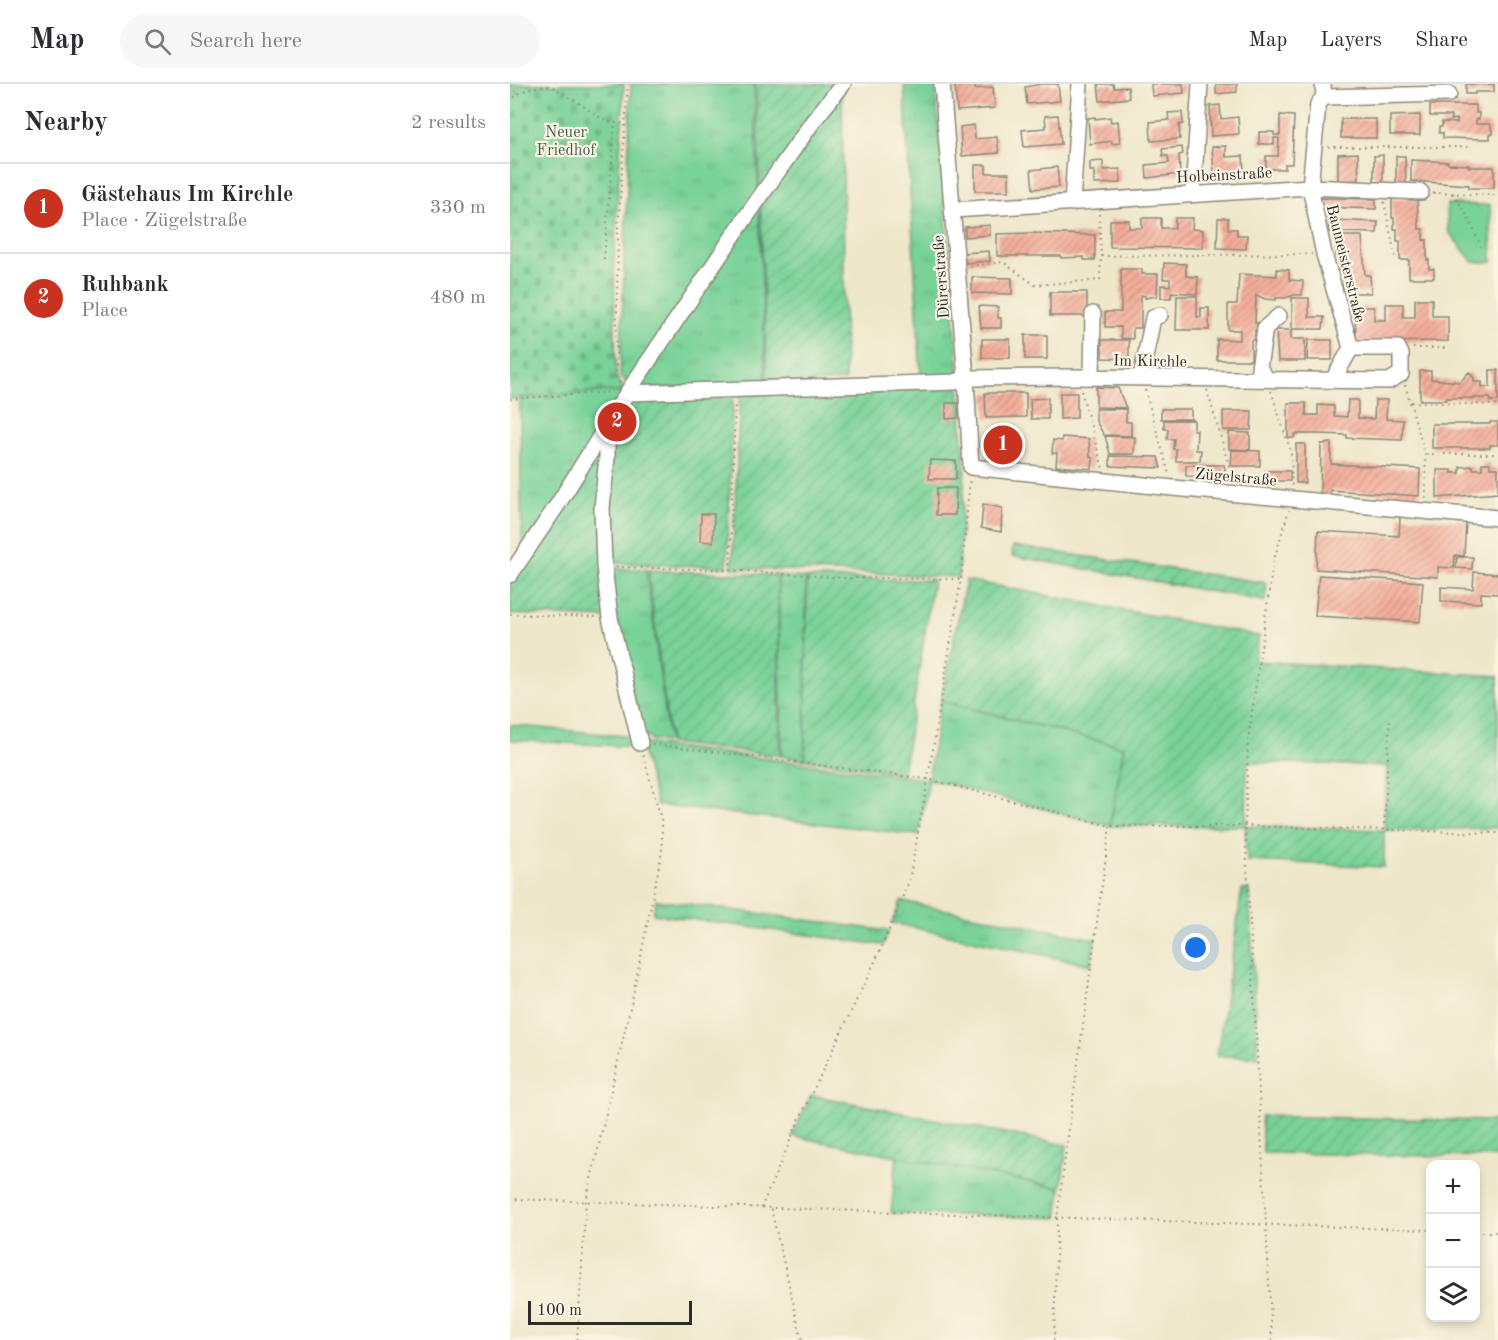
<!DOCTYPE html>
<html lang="en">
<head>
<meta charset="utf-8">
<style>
	:root { --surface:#fff; --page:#f7f7f7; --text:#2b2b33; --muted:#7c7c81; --line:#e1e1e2; --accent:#c8321e }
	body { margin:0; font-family:"Old Standard TT",serif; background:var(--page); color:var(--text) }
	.controls { position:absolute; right:18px; bottom:18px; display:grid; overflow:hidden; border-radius:12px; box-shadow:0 3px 9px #0003 }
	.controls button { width:54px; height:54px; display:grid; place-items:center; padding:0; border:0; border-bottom:2px solid var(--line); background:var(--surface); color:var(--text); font:30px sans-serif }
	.scale { position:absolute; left:18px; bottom:15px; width:164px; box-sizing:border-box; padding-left:6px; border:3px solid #2b2b2b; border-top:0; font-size:16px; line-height:21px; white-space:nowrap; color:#2b2b2b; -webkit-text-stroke:4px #fcf5e5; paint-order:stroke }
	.you { position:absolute; left:686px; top:864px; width:21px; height:21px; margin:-15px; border:4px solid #fff; border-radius:50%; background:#1a73e8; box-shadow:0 0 0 9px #1a73e833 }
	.badge { display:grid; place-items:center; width:39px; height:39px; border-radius:50%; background:var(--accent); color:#fff; font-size:20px; font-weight:700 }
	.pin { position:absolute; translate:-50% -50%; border:3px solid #fff; box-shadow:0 2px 6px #0006 }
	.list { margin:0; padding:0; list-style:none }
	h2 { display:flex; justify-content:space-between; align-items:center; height:78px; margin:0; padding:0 24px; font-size:26px }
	h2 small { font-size:20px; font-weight:400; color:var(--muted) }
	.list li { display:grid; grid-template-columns:39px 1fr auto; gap:18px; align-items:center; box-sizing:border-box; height:90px; padding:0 24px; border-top:2px solid var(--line) }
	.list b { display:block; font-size:22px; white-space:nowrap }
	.list p { margin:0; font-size:20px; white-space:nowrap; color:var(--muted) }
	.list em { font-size:20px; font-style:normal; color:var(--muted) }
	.icon { flex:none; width:33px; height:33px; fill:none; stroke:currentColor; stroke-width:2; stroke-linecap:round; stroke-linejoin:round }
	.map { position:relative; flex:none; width:988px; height:1256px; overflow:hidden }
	header { display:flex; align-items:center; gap:36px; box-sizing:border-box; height:84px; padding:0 30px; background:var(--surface); border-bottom:2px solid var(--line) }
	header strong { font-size:28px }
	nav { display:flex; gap:33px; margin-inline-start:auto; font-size:21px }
	.search { width:420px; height:54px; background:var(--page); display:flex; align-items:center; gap:15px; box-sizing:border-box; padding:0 21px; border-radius:33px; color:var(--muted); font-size:22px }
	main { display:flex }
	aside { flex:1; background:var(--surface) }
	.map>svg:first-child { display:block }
	.grass { fill:url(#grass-tufts); stroke:#527e62; stroke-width:1.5 }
	.cemetery { fill:url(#cemetery-stones); stroke:#527e62; stroke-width:1.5 }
	.park { fill:#79d298; stroke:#527e62; stroke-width:1.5 }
	.garden { fill:url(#garden-furrows); stroke:#527e62; stroke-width:1.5; fill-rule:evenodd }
	.building { fill:url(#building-hatch) }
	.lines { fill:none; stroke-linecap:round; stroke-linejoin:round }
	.minor-casing { stroke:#8c897a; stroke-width:18 }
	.path { stroke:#8c897a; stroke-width:2; stroke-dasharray:1.5 4.5; stroke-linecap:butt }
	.minor { stroke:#fff; stroke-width:15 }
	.labels { text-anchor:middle; stroke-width:4.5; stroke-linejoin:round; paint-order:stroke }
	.park-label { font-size:16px; fill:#425d4c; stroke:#fcf5e5 }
	.street-label { font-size:16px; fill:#2b2b2b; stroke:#fcf5e5 }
</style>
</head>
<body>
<header>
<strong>Map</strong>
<div class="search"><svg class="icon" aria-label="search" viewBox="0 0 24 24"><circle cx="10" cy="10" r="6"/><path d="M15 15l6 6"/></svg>Search here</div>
<nav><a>Map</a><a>Layers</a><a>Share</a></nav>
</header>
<main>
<aside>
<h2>Nearby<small>2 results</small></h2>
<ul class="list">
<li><span class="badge">1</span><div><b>Gästehaus Im Kirchle</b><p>Place · Zügelstraße</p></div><em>330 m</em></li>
<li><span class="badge">2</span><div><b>Ruhbank</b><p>Place</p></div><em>480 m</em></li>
</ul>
</aside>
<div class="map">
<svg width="988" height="1256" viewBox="0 0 988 1256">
	<defs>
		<pattern id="grass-tufts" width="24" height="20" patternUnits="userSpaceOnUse" patternTransform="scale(1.5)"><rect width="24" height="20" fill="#79d298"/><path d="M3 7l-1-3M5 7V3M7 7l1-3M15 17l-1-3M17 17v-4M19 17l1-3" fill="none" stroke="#69b483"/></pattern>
		<pattern id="cemetery-stones" width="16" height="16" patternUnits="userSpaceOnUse" patternTransform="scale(1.5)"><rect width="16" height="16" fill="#79d298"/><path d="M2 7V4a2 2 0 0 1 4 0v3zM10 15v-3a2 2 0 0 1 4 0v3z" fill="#69b483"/></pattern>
		<pattern id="garden-furrows" width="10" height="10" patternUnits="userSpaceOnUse" patternTransform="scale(1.5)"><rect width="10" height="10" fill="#79d298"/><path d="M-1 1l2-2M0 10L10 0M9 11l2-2" fill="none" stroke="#69b483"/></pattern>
		<pattern id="building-hatch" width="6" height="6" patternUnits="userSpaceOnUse" patternTransform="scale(1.5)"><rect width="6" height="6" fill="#f5af9c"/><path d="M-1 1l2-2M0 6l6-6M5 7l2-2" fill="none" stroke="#c78f7f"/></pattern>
	</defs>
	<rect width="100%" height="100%" fill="#fcf5e5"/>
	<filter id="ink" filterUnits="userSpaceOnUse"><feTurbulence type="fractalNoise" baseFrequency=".0167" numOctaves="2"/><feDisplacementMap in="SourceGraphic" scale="12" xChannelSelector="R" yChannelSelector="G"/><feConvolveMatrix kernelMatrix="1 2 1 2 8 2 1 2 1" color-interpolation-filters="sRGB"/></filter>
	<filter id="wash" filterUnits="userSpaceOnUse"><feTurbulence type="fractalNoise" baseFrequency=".008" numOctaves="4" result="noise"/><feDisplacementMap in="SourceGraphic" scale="24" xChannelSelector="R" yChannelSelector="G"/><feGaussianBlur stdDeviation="1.35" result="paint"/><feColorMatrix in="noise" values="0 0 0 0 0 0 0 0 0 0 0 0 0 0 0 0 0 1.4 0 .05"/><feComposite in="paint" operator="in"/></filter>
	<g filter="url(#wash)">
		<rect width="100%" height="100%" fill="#eee7ca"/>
		<path class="grass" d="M121,0H244L256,302L128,305L110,293Z
			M394,0H425L449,291L411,295Z
			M95,307L117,309L96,387L12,473L10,314Z
			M96,484L136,485L159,658L142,656L131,649Z
			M268,492L296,494L295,676L272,672Z
			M431,617L614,663L600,742L419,695L408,751L147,721L130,659L418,695Z
			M0,641L124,653L128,663L0,656Z
			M146,816H147L379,847L373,861L143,830Z
			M391,817L585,855L581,881L382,839Z
			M387,1072L551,1104L547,1134L381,1129Z"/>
		<path class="cemetery" d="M0,0H114L104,179L106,293L117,309L95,307L0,315Z"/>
		<path class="park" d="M937,120L980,121L982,178H963L938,147Z"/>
		<path class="garden" d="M246,0H332L335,297L257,301Z
			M449,301L455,384L448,493L222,484L230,310Z
			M223,310L217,483L97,479L103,343L123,314Z
			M71,385L96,387L100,534L0,530V491Z
			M503,462L757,499L755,517L502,472Z
			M138,486L268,491L270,672L160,659Z
			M297,494L423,496L393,689L295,675Z
			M456,496L749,552L744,577L988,592V744L874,746V783L737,777L735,742H600L614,663L431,617ZM737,678L877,682L874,746L736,742Z
			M739,805L748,973L707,972L732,806Z
			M301,1011L557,1061L551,1104L282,1052Z
			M751,1032L988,1037V1073L753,1069Z"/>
		<g id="blocks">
			<path class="building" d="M445,0H465V5L483,3L485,24L447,27Z
				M531,0H548L550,17L517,20L515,3Z
				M588,0H603L604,4L618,3L619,14L590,17Z
				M641,0H673L674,9L642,12Z
				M706,0H727V8L706,10Z
				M956,0H984V8H965V10H956Z
				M710,21L711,35L728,33L729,50L701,52L700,22Z
				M920,21H966V29H969V35H966V40H980L983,50H980V55L933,54V49H929V43H932V38L947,39V35L941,36V32H920Z
				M672,28L673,40L669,41L670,55L641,57L640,38L659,36L658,29Z
				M548,31L551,60L514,63L512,46L536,44L535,32Z
				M770,31L784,32L782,80H775V85H756V72H768L769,54H764V60H749V48H764V51H770Z
				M910,31V51H880V32Z
				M585,33V35L600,33L601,38L608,37L610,59L602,60V57L580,60L578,34Z
				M831,35H866V54H831Z
				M464,41L465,55L487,53L489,69L452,72L450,43Z
				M716,62V73L733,72L734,88L704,90L702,63Z
				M672,63L673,70L669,71L670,90L637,94L636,81L659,79L658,72H653L652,65Z
				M848,69L849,96L828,97V70Z
				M873,71V99H864V72Z
				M886,72H895L896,100H886Z
				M901,76L938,78V80L959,81V83H984V104H959V101L901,97Z
				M593,77V86L610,85L611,99L584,100V87H580V78Z
				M465,81H476V89H499V107H465Z
				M547,83L549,103L523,105L521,86Z
				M810,114L866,115V125L810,123Z
				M907,114L909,145H913V156H917V176H919V185H924V194H899V176H890V157H887V145H884V134H882V115Z
				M632,134H651V144H665V134H683L682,145L693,146V164L600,163V136H619V144H632Z
				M708,134H718V145H727V151H737L736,165L707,164Z
				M819,136L868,138L867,149L819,148Z
				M480,141V151L455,153V143Z
				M520,149L585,151V176H574V173L551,174V172H487V150Z
				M826,152H852L855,191H860L861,209H833V190L830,191L829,172H826Z
				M479,167L480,177L455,179L454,169Z
				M654,179L676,180V192L688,193L687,210L661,208V214H651V201L660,202V195H653Z
				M611,185H632V190H648L647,212L635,214V212L631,211V244H623V255L611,254V243H595V228H611Z
				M767,185L779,186V196L793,197L792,211H784L775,214H766V216L755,215L746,211L745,239H749V246H745V256H741V276H707V255L730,256V246H718V220H727L729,190L767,192Z
				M462,193L502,194V210L462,209Z
				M540,208H577V232H540Z
				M667,212H687V233H691V224H699V246H666Z
				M782,214H799V233H814L813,245H782Z
				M905,215H922V232H938V257L846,258L845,223H864V236H876V220H893V233H905Z
				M469,222L488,223V234H491V244H471Z
				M766,246H781V255H795V277H768Z
				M515,251H537V275H515Z
				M472,255H500V274H472Z
				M592,256H619V275L592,274Z
				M798,256H822V276H797Z
				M980,286H988V317H980V314H936V316H910V287H921V295L950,298L959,288L964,294V298H972V303H980Z
				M586,303L608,304L616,324L586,323Z
				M475,309H516V333L476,334Z
				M550,309H567V334L550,335Z
				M538,314V335H521L520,315Z
				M838,316H848V334L864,335L865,316H877L876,335L893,336L892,356L837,354V351L807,350H785L784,354H778V319H796V331H808V321L824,322V332L837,333Z
				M436,319H448V334L436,335Z
				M586,325H616V338H621V352L594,351L586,337Z
				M651,325H681V335H651Z
				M713,327H742L741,346H713Z
				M654,336H684V346H687L686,366H691L690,377H666V365H663L664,355H657L658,345H654Z
				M980,338H988V361H980V364H922V340H980Z
				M719,348L740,349V366L719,365Z
				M506,349L507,373H479V350Z
				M595,352L625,353L624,370H600Z
				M552,353L579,355L580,373L583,374L582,385L546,382L547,369H542L543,356L552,357Z
				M821,359V380L910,385L909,412L820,406V412H810L811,360Z
				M786,360H795V399H786Z
				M722,366L750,367V382H721Z
				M600,372L648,373L651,384L600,382Z
				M420,376L446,377V395H419Z
				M972,379H980V384H988V409L927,414V386H942V389H950V383L963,382V385H972Z
				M676,381H714L717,393L676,392Z
				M756,387H780V397H756Z
				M427,404H446L445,431H426Z
				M473,420L492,424L491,448L471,444Z
				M191,430H204L203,458L190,457Z
				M890,432L956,437L954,472L945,471L944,484L928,483V493L806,485L808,447L889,452Z
				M947,473H963L962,485L946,484Z
				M964,488L988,490V510L971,509V519L931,517V503L963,505Z
				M809,491L913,498L910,538L805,532Z"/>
		</g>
	</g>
	<g filter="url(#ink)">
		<use href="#blocks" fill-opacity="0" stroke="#8c897a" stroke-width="1.5"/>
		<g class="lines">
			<defs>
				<path id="minor" d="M432,0L456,294L461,383L663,404L988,434
					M813,0L814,13L808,20L800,103L814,170L841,264
					M814,13L939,10
					M683,110L690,0
					M562,119L570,0
					M443,126L800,103L911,108
					M582,293L583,230
					M631,294L643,234L650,231
					M757,295L749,284L755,244L769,232
					M117,309L445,298L456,294L567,293L879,297L891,290V270L888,264H841L823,296
					M97,340V373L92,424L94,482L100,534L130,659
					M0,491L48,420L117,309L236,133L304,36L333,0"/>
			</defs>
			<use href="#minor" class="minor-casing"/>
			<path class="path" d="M0,18C11,4 25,3 42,2C50,8 59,13 67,18C88,31 89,38 116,40
				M818,63H958
				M923,109L988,111
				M943,109L960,137L971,163
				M874,118L886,176
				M589,130L591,172
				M94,175L105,39
				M460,182L493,178L525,201L590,196L591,172L802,170
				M903,264H936
				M110,299L106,293L108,145L118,0
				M895,301L915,370L916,416
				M635,306L659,390
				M697,306L723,396
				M571,307L593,385
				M761,307L781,368L782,403
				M0,315L102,308
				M901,318L988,321
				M916,370H988
				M106,483L220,486L336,494L451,495
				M220,486L225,318
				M0,530L88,533
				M142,660L418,695L600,742H735L988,749
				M874,746L880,633
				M0,1115L920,1146
				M251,1124L289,1036L371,865L399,797L418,695L451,495L460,394
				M261,1125L292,1256
				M966,1148H988
				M67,1256L76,1117L121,920L152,767V739L133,670
				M544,1256L547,1134L600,742
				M762,1256L735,742L738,657L763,479L779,426"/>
			<use href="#minor" class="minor"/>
		</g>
	</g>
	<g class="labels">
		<g class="park-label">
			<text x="56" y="53">Neuer<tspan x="56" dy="18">Friedhof</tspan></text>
		</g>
		<g class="street-label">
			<text transform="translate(714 90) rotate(-3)" y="6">Holbeinstraße</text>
			<text transform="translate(837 179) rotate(76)" y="6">Baumeisterstraße</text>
			<text transform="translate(430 193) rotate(-94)" y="6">Dürerstraße</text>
			<text transform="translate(640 276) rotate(1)" y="6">Im Kirchle</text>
			<text transform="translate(726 392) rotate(5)" y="6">Zügelstraße</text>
		</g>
	</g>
</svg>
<div class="controls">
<button>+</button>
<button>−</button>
<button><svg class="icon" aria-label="layers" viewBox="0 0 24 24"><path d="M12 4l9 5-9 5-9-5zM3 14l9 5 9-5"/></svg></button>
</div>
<div class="scale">100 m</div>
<div class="you"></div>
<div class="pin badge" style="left:493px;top:361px">1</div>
<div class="pin badge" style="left:107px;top:338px">2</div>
</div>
</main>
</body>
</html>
